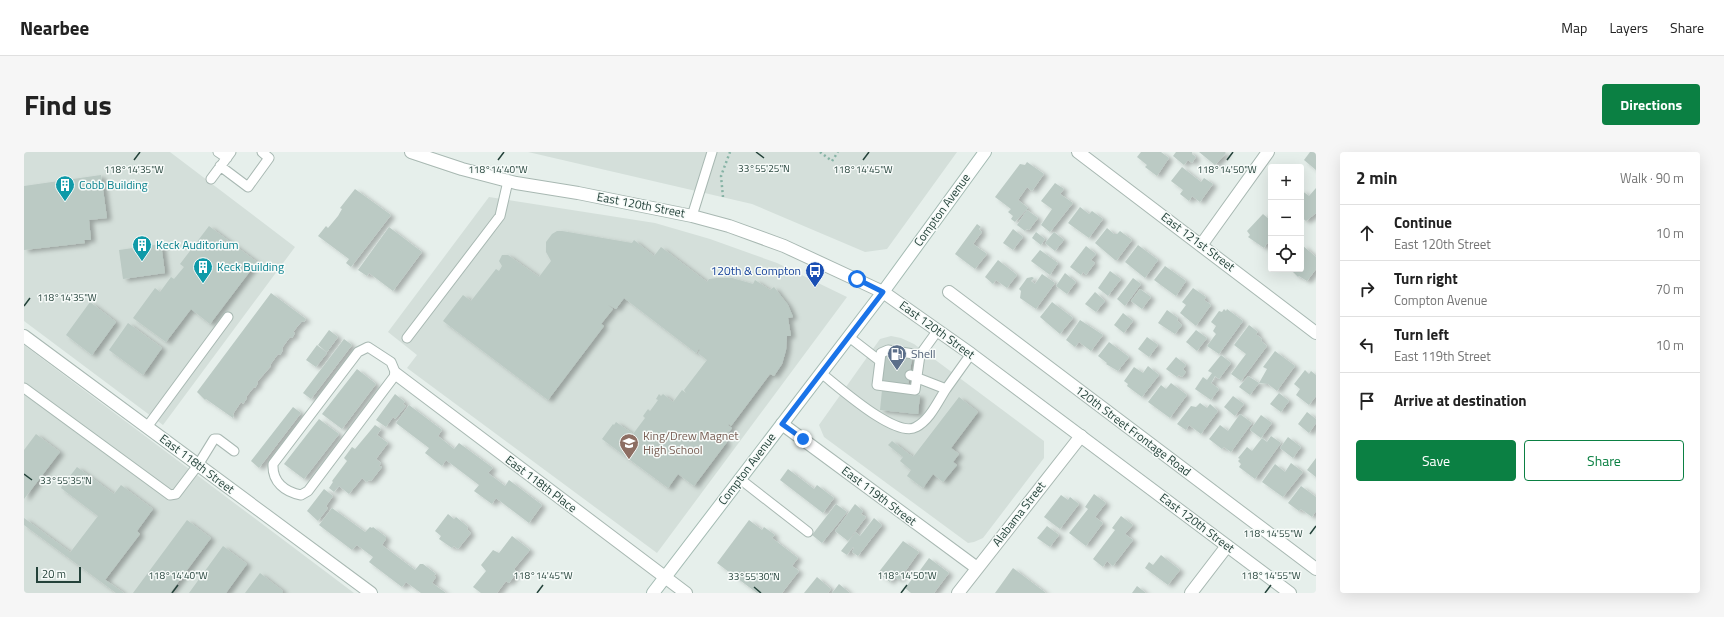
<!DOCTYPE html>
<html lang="en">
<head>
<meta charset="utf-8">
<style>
	:root { --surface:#fff; --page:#f6f6f6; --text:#222; --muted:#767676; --line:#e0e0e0; --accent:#0b8043 }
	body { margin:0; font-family:"Titillium Web",sans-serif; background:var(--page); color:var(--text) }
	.controls { position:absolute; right:12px; top:12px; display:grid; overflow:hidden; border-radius:4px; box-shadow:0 4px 16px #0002 }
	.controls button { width:36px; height:36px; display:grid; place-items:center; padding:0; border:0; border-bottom:1px solid var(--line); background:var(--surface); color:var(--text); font:20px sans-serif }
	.scale { position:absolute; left:12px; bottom:10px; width:45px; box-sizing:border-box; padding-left:4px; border:2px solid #24423a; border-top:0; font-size:11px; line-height:14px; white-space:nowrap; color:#24423a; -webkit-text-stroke:3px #f7fbf9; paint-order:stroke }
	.stop { position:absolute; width:12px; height:12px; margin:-9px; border:3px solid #1a73e8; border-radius:50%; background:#fff }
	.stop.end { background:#1a73e8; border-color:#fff; box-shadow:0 1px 4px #0008 }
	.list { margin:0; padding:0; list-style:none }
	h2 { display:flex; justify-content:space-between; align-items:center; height:52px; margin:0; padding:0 16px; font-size:17px }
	h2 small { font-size:13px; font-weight:400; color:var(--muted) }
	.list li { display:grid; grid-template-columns:26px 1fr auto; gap:12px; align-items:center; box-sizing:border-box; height:56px; padding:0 16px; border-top:1px solid var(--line) }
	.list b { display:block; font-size:15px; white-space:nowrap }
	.list p { margin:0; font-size:13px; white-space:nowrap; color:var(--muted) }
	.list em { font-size:13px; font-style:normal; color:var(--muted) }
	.actions { display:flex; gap:8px; padding:12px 16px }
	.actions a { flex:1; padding:9px 0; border:1px solid var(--accent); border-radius:4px; text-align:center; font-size:14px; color:var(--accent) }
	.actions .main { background:var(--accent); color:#fff }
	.icon { flex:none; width:22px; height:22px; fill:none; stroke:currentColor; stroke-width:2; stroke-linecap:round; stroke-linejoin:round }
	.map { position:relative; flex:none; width:1292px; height:441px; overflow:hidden; border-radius:4px }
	header { display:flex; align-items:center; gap:24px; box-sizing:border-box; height:56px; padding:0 20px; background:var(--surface); border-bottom:1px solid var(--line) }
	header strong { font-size:19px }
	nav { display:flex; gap:22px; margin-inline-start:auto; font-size:14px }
	.intro { display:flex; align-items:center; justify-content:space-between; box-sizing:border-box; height:96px; padding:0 24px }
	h1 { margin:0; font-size:28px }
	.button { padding:10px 18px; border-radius:4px; background:var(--accent); color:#fff; font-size:14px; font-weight:700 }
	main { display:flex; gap:24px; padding:0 24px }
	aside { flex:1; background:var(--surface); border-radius:4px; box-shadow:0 4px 16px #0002 }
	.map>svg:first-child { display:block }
	.built { fill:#d4dfda }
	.building { fill:#bbcac4; filter:url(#shadow) }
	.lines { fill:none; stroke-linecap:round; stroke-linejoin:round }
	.service-casing { stroke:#a8b8b2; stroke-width:11 }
	.minor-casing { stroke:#a8b8b2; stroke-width:14 }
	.tertiary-casing { stroke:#a8b8b2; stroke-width:14 }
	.secondary-casing { stroke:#a4bbb3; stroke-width:14 }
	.path { stroke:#86b3a5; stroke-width:2.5; stroke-dasharray:2 3; stroke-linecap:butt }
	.service { stroke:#fff; stroke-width:9 }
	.minor { stroke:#fff; stroke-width:12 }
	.tertiary { stroke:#fff; stroke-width:12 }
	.secondary { stroke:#fff; stroke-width:12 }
	.route { stroke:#1a73e8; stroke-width:5 }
	.ticks { fill:none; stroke:#24423a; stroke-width:1.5 }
	.labels { text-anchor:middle; stroke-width:3; stroke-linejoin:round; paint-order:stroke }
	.culture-label { font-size:12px; fill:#0d838f; stroke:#f7fbf9; text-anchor:start }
	.street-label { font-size:12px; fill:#24423a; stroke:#f7fbf9 }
	.transit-label { font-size:12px; fill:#164399; stroke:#f7fbf9; text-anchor:end }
	.service-label { font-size:12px; fill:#4e5e75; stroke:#f7fbf9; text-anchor:start }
	.education-label { font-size:12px; fill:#785e54; stroke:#f7fbf9; text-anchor:start }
	.ticks-label { font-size:10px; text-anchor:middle; fill:#24423a; stroke:#f7fbf9; stroke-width:3; stroke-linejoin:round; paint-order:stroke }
</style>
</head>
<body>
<header>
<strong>Nearbee</strong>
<nav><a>Map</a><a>Layers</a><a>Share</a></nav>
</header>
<div class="intro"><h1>Find us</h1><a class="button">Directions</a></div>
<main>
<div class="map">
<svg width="1292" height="441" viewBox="0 0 1292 441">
	<defs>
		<filter id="shadow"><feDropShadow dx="4.5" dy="2.5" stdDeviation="2" flood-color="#0004"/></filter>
	</defs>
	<rect width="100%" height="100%" fill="#e6efeb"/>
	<path class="built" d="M0,0H146L271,95L139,273L0,169Z
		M504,0H933L863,97L841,100L728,52Z
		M465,45L631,71L686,87L753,111L823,145L633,401L383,216L393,203L364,180Z
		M867,184L877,186L890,192L1020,289V306L959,386L950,390L944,391L800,285L795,273L856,187Z
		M0,193L330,441H0Z"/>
	<path class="building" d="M1117,0H1137L1145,6L1133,24L1121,15L1123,13L1113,5Z
		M1152,0H1168V2L1172,5L1168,11L1164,8L1160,13L1149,4Z
		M1175,0H1201L1202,1L1191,13Z
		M1286,0H1292V18L1280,8Z
		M1003,10L1020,22L1008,39L1003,35L994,48L1004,56L991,70L987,67L989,64L984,60L987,57L971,45L996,12L1001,13Z
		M1158,15L1177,30L1180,26L1189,32L1176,50L1168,44L1165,49L1156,42L1159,38L1147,29Z
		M77,23L83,66L65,68L67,88H60L61,91L0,98V34Z
		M1031,31L1040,37L1036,42L1049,51L1026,80L1017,73L1028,57L1017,49Z
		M1292,36V61L1282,69L1277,65V38L1285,44Z
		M331,37L367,63L327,115L322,111L325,107L294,84L302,74L304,76L314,64L318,57L316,56Z
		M1056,55L1065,62L1068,59L1079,67L1065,86L1044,71Z
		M1003,58L1014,66L1005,78L1003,77L1001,79L993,73Z
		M1239,62L1247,69V90L1245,92L1243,91L1240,96L1224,85L1226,83L1223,79Z
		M953,72L957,75L955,77L958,80L949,92L963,102L951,117L931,102Z
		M185,74L233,110L186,172L167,157L142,190L109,166L131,136L136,140L147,125L150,127L160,115L156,112Z
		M365,75L398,100L369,139L345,121L343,124L334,118Z
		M1083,76L1090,82H1093L1096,79L1108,88L1093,108H1091L1071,91Z
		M989,77L999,85L989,98L979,91Z
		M533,79H538L608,91L610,88L630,104L637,95L683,130L685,127L693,126H708L729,132L731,128L746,138L750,135L764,153L769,165L764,166L767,184H763L762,198L758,212L750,224L746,222L707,274L705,272L704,273L708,276L699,288L703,290L670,334L654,322L644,336L578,287L589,272L590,273L592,270L609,282L621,266L619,264L624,257L626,259L634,248L632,247L635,242L637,244L639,242L649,250L658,238L662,241L660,238L683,208L674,201L676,198L675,197L672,201L600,146L592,157L584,153L589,157L577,172L580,174L524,248L419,169L439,143L447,149L472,117L475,119L478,114L475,109L478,103H484L515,125L527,109L522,100V90L528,82Z
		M1012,80L1021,87L1017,93L1008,86Z
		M1030,80L1040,88L1031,99L1021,91Z
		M137,92L141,121L99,127L95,98Z
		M1114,93L1134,108L1121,126L1101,110Z
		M1278,93L1292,105V117L1283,129L1275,124L1274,125L1266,117H1277Z
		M1062,94L1072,102L1067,108L1071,111L1062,123L1059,120L1057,123L1046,115Z
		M1016,98L1034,111L1026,123L1007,109Z
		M974,108L993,123L983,136L972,128L969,132L961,125Z
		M1141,114L1162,129L1152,144L1130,128Z
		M1086,119L1097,127L1084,144L1074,136Z
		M1041,121L1052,130L1043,142L1032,134Z
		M1018,122L1031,131L1012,157L996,146L997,139L995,137L1003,126L1008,125L1010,126L1007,129L1011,132Z
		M1109,126L1117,132L1101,154L1093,147Z
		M1169,136L1182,145L1180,148L1187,153L1172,174L1156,161L1162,153L1158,150Z
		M1116,137L1127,145L1118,157L1107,149Z
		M1071,140L1081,149L1072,160L1061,152Z
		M247,141L282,167L280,170L278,169L269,180L271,181L268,186L266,185L258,196L259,198L256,203L254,202L246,213L247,214L233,230L234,231L231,236L230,235L222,245L223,246L219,252L217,250L209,262L210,263L209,266L182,247L181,248L173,240Z
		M66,150L92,170L68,203L42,183Z
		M1028,150L1049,166L1036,182L1016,165Z
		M1200,157L1202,159L1203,157L1219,169L1195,202L1183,194L1192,182L1189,179L1192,174L1187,170L1195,159L1198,160Z
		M1143,158L1154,166L1153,168L1158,173L1151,182L1134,171Z
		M1099,161L1109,169L1100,181L1090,173Z
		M1056,168L1079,183L1067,199L1055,190L1051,195L1042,188Z
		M104,171L138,196L119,223L85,198Z
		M1225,173L1234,180L1232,182L1238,187L1237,189L1243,194L1217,229L1207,222L1222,202L1210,193Z
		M305,178L314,185L303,200L294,193Z
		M1172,178L1183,186L1173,199L1162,190Z
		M1123,185L1134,193L1125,205L1114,197Z
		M320,187L328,193L287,247L279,241Z
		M1085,190L1105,205L1094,219L1082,212L1083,211L1074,204Z
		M293,193L303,201L292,215L282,208Z
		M1251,199L1271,214L1253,239L1244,232L1235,231L1243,217L1239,215Z
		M862,201L888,205L884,235L858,231Z
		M1197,203L1207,211L1195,227L1191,224L1187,231L1195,237L1187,248L1171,237L1179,225L1183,228L1188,221L1184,219Z
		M1152,205L1162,213L1159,217L1162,220L1158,225L1155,223L1153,225L1142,217Z
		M1124,214L1135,223L1118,245L1103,234L1104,232L1100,229L1110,215L1119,221Z
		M333,217L352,232L318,277L298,262Z
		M1281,218L1285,222L1287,219L1292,223V244L1285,253L1272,243L1276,237L1270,232Z
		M1224,224L1235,231L1226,243L1215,235Z
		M1147,231L1163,243L1146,266L1124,250L1137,233L1142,237Z
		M858,238L896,243L894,262L856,258Z
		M1255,241L1265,249L1257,260L1246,252Z
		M371,242L381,250L379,252L382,254L371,267L369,265L362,275L352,268Z
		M1209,244L1220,252L1211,264L1200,255Z
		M935,245L954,260L927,296L935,302L929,310L933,313L919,330L909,322L899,336L883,324L887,318L876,309L879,305L864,293L868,289L889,305Z
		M1176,251L1183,256L1186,252L1194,259L1177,282L1165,273L1162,278L1153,272L1167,254L1172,255Z
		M385,253L418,278L414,284L430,297L435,291L469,316L464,321L481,334L485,328L518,353L505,371L472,346L468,352L450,339L455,333L422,308L418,314L401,301L405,296L372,271Z
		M269,255L277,261L235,316L227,309Z
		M1283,260L1292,267V271L1285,281L1274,272Z
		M1216,262L1228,271L1207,300L1200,295L1198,297L1185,287L1196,273L1204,279Z
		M1237,263L1248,271L1237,286L1226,278Z
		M295,267L315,282L280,327L260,312Z
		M351,273L357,277L353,283L364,291L352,307L357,311L355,314L358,315L347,329L345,328L343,330L338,326L325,342L315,334L310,340L305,336L309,330L308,329L323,309L320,306L328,295L331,297Z
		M12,282L36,300L0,347V298Z
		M1247,284L1257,291L1231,327L1215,315L1217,312L1214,309L1216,307L1214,306L1223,295L1228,299L1238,286L1243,290Z
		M1264,285L1277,295L1269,306L1256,296Z
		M1292,306V325L1283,318Z
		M1267,311L1279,320L1259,345L1238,330L1251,312L1261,320Z
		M53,315L90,342L97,333L129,357L113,379L116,382L81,428L45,402L74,364L37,336L44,323L46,324Z
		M764,317L790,337L793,333L810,346L799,361L756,328Z
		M1277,334L1292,345V359L1288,365L1277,357L1275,359L1264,351Z
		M300,337L309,344L302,354L304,356L294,369L283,359Z
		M1070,342L1082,351L1071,365L1079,371L1062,394L1045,381L1064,357L1061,355Z
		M1037,343L1044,348L1046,345L1055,352L1036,377L1020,365Z
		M812,352L823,360L798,391L788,383Z
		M831,352L839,359L837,362L842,365L824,389L811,379Z
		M308,356L341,380L346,375L348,376L349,375L362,385V387L358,393L391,418L396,412H399L412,422L410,423L412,425L408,431L422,441H397L382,430L378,435L345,410L349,405L333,393L328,398L295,373Z
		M424,362L430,367L432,365L444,375L443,377L447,381L434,397L430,394L428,396L415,387L417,384L411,379Z
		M1097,364L1109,373L1101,382L1109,388L1089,414L1083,409L1079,415L1069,407L1091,378L1088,376Z
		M0,366L46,400L45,402L100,441H92L0,373Z
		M850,366L858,373L834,404L828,400L830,396L829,395L823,403L817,399L832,380L836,384Z
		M163,368L187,386L146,441H109Z
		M725,368L738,378L740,375L751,383L748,386L774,406L768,414L775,419L758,441H733L693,411Z
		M1023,374L1035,383L1026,395L1013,386Z
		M488,384L506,398L490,417L493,420L485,431L482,429L473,441H457L449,435L462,419L457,413L469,398L475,401Z
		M879,389L895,400L875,428L870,424L866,430L854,421Z
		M199,394L223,412L202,441H165Z
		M1137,403L1156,418L1144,433L1121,416L1125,410L1129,413Z
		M905,406L925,421L910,441H887L881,436L889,426L892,428L896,423L894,421Z
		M989,416L1022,441H971Z
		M236,421L259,439L258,441H221Z
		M793,425L807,437L804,441H780Z
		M815,432L826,441H808Z
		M1113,434L1122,441H1108Z"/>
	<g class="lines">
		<defs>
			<path id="service" d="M194,0L203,6
				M196,14L224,35L245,6L238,0
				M187,27L207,0
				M668,64L688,0
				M825,185L856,209
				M383,186L476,64L484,29
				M344,195L367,210L372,222L284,339L277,343C261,340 248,330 249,312L334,200Z
				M896,203L891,238L853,233L857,201L864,198L896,203L914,178
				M797,221C814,234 872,287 892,275C906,268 914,249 922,237
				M886,223L922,237L947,202
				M0,236L146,343L152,342L174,313L190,287H194L210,299
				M123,275L204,165
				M716,327L784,380"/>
			<path id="minor" d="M1054,0L1292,181
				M1178,92L1244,0
				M925,140L1292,417
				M0,184L347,441
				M372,222L662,441
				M758,272L953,416
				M934,441L1057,284
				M1167,441L1203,394"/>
			<path id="tertiary" d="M387,0L438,17L492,31L554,41L668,64L705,74L760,94L859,140L947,202L1266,441"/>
			<path id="secondary" d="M629,441L859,140L961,0"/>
		</defs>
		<use href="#service" class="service-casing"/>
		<use href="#minor" class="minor-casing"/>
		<use href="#tertiary" class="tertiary-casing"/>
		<use href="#secondary" class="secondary-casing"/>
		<path class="path" d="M796,0L808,9L814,0
			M699,45L697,24L706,0"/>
		<use href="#service" class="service"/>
		<use href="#minor" class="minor"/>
		<use href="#tertiary" class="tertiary"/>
		<use href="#secondary" class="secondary"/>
	</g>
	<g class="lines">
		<path class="route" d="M779,287L758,272L859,140L833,127"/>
	</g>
	<path class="ticks" d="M732,0L740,6M110,8L116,0M474,8L480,0M839,8L845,0M1203,8L1209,0M0,154L6,146M0,322L8,328M1286,382L1292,374M730,435L737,441M148,441L154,433M513,441L519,433M877,441L883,433M1241,441L1247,433"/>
	<defs>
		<symbol id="building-pin" viewBox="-11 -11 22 30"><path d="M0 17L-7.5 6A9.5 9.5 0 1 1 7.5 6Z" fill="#0f9aa8" stroke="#f7fbf9"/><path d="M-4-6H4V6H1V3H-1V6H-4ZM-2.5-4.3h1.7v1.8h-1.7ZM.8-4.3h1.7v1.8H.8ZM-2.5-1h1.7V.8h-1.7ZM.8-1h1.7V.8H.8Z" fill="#fff"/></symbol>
		<symbol id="bus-pin" viewBox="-11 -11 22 30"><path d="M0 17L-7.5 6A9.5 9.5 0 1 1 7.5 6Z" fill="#1a4fb4" stroke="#f7fbf9"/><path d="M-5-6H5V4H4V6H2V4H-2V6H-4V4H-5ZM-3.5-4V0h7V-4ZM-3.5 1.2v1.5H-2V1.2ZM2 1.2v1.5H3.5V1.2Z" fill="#fff"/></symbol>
		<symbol id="fuel-pin" viewBox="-11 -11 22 30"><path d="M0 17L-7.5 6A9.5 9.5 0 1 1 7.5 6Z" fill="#5c6f8a" stroke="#f7fbf9"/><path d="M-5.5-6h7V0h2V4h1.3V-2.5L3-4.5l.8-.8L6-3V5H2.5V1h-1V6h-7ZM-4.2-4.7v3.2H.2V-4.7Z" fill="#fff"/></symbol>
		<symbol id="school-pin" viewBox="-11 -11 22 30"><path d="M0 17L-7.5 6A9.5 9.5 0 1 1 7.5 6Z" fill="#8d6e63" stroke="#f7fbf9"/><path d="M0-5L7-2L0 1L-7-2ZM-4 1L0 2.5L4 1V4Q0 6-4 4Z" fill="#fff"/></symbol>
	</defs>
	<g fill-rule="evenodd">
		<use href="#building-pin" x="30" y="22" width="22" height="30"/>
		<use href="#building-pin" x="107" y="82" width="22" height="30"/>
		<use href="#building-pin" x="168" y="104" width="22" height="30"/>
		<use href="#bus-pin" x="780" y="108" width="22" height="30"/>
		<use href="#fuel-pin" x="862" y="191" width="22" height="30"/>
		<use href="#school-pin" x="594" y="280" width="22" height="30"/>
	</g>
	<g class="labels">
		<g class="culture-label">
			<text x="55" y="37">Cobb Building</text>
			<text x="132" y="97">Keck Auditorium</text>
			<text x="193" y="119">Keck Building</text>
		</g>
		<g class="street-label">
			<text transform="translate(617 53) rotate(11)" y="4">East 120th Street</text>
			<text transform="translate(918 58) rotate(-54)" y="4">Compton Avenue</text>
			<text transform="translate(1174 90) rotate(37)" y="4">East 121st Street</text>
			<text transform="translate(913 178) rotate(36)" y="4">East 120th Street</text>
			<text transform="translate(1109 279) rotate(37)" y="4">120th Street Frontage Road</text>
			<text transform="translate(173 312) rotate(37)" y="4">East 118th Street</text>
			<text transform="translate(723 317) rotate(-53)" y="4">Compton Avenue</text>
			<text transform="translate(517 332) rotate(37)" y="4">East 118th Place</text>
			<text transform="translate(855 344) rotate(37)" y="4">East 119th Street</text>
			<text transform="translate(995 362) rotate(-52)" y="4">Alabama Street</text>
			<text transform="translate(1173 371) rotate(37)" y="4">East 120th Street</text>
		</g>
		<g class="transit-label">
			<text x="777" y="123">120th &amp; Compton</text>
		</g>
		<g class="service-label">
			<text x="887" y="206">Shell</text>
		</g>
		<g class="education-label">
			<text x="619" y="288">King/Drew Magnet<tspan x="619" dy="14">High School</tspan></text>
		</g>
	</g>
	<g class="ticks-label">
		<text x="740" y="20">33°55'25"N</text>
		<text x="110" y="21">118°14'35"W</text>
		<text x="474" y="21">118°14'40"W</text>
		<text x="839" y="21">118°14'45"W</text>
		<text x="1203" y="21">118°14'50"W</text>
		<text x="43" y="149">118°14'35"W</text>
		<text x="42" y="332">33°55'35"N</text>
		<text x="1249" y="385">118°14'55"W</text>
		<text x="154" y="427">118°14'40"W</text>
		<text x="519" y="427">118°14'45"W</text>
		<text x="883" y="427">118°14'50"W</text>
		<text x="1247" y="427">118°14'55"W</text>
		<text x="730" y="428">33°55'30"N</text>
	</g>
</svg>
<div class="controls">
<button>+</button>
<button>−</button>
<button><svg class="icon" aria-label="locate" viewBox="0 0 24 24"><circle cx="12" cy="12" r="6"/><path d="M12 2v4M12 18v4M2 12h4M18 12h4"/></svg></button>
</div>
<div class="scale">20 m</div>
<div class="stop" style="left:833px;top:127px"></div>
<div class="stop end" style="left:779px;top:287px"></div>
</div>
<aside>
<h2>2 min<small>Walk · 90 m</small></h2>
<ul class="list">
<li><svg class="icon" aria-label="ahead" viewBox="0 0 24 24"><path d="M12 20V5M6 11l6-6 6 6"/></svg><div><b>Continue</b><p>East 120th Street</p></div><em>10 m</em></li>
<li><svg class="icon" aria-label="right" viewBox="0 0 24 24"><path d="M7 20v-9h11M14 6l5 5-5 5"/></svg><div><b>Turn right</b><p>Compton Avenue</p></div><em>70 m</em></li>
<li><svg class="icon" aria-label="left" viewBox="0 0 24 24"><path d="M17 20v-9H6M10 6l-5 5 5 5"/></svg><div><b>Turn left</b><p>East 119th Street</p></div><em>10 m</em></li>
<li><svg class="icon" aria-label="arrive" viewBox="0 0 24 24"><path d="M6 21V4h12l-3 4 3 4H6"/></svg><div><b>Arrive at destination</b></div></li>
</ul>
<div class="actions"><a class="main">Save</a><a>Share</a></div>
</aside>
</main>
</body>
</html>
